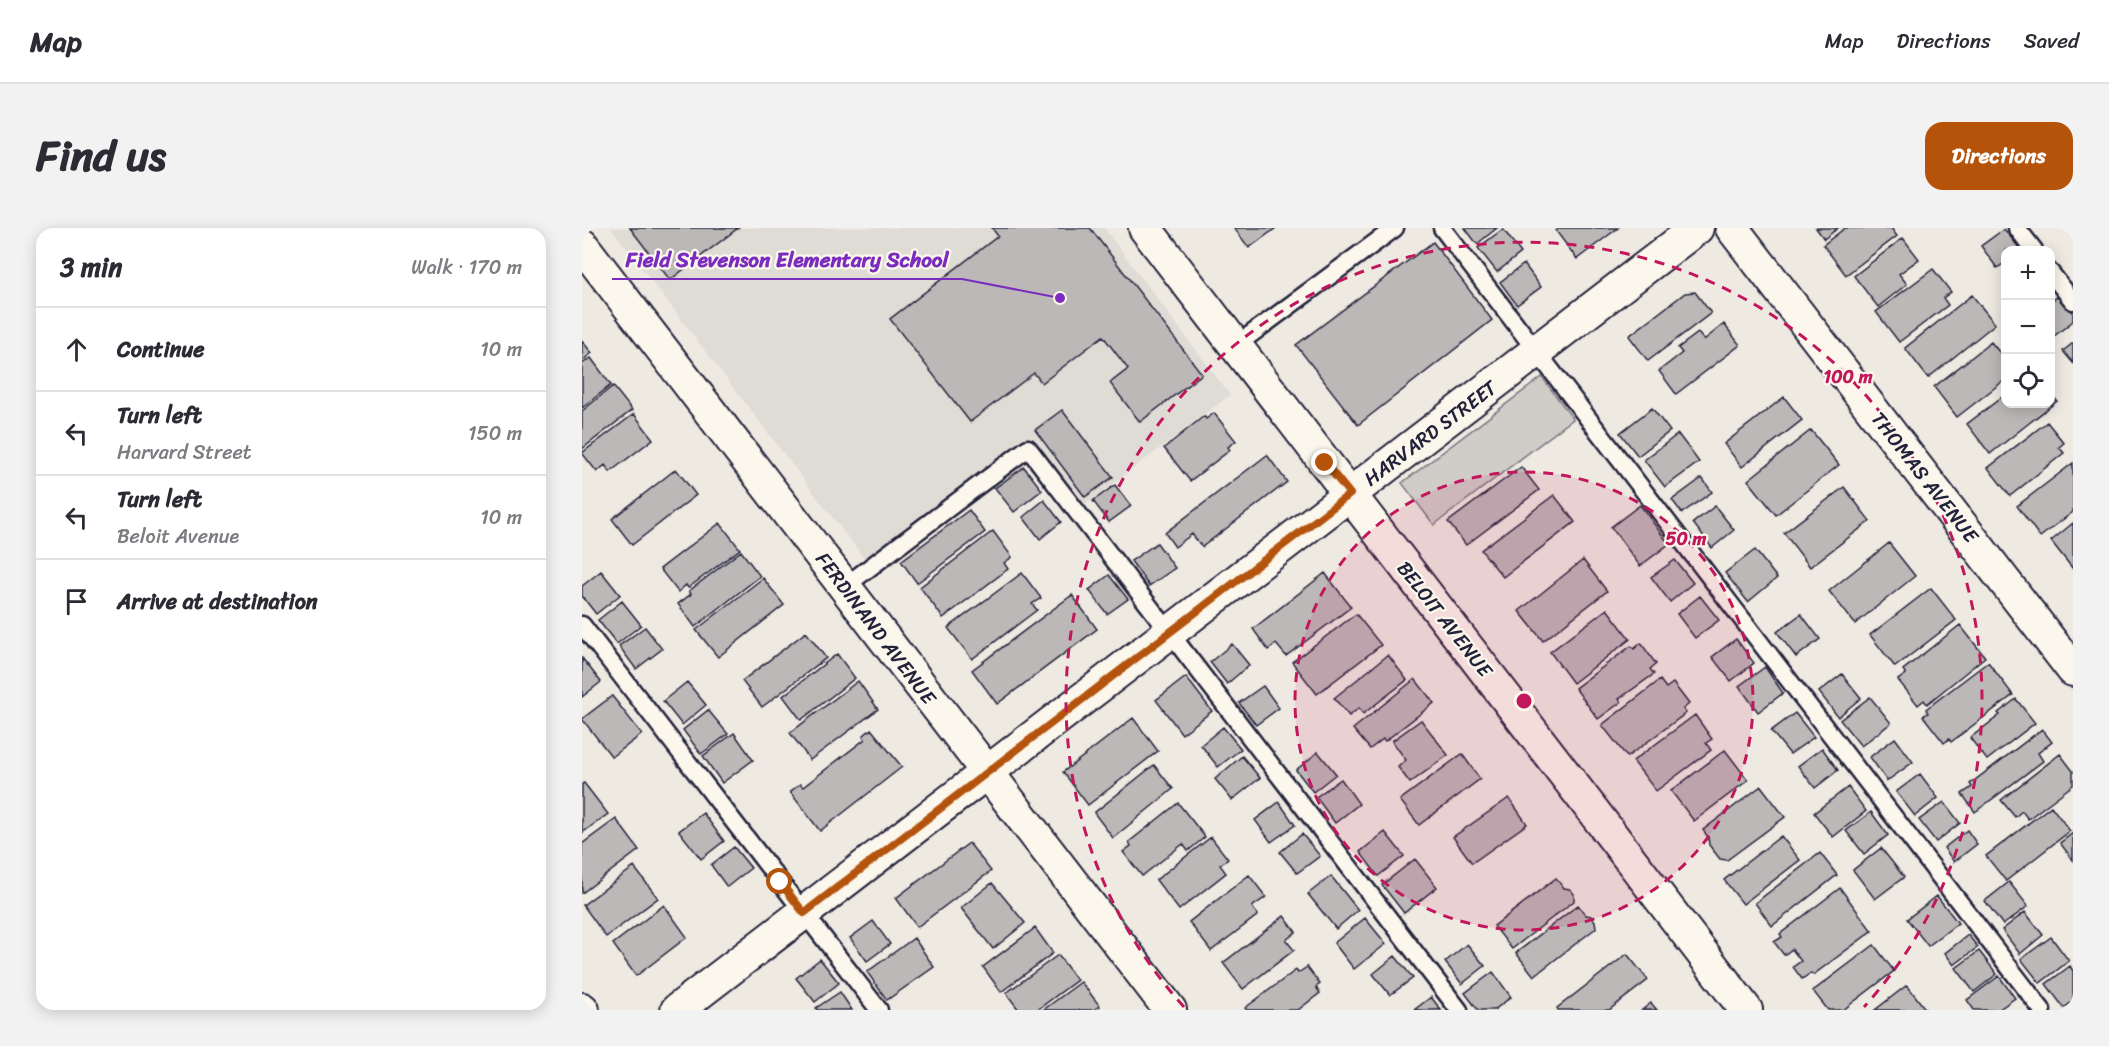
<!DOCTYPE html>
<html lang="en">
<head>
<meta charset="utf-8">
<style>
	:root { --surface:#fff; --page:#f2f2f3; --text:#2b2b33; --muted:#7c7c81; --line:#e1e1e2; --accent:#b45309 }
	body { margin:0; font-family:Sriracha,sans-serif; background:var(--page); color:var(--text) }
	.controls { position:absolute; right:18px; top:18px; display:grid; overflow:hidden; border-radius:12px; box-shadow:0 3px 15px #0003 }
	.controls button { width:54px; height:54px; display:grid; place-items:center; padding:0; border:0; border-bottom:2px solid var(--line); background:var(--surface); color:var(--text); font:30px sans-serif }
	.stop { position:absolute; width:18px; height:18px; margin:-14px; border:4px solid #b45309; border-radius:50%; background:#fff }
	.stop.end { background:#b45309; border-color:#fff; box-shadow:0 2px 6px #0008 }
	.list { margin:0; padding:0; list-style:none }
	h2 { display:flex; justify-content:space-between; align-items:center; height:78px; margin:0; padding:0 24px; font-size:26px }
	h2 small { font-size:20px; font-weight:400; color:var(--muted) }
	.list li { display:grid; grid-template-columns:39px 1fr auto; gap:18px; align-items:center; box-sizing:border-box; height:84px; padding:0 24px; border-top:2px solid var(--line) }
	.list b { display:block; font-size:22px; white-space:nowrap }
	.list p { margin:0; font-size:20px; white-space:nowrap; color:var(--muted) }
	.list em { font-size:20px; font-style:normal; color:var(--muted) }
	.icon { flex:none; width:33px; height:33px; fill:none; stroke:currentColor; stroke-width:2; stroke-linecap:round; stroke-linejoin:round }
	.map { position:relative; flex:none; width:1491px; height:782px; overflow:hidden; border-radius:18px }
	header { display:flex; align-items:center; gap:36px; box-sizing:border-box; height:84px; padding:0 30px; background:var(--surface); border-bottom:2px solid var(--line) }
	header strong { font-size:28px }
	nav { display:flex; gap:33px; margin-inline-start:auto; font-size:21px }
	.intro { display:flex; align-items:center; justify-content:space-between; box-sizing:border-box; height:144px; padding:0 36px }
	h1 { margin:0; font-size:42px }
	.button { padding:15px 27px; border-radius:18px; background:var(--accent); color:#fff; font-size:21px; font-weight:700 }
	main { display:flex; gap:36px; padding:0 36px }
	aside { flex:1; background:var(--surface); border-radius:18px; box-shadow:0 3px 15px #0003 }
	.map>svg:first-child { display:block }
	.built { fill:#dfdbd5 }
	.green { fill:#d0cdc9; stroke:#797882; stroke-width:1.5 }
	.building { fill:#bcb8b8; stroke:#22223b; stroke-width:1.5 }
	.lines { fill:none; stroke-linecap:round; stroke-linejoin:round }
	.service-casing { stroke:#22223b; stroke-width:21 }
	.minor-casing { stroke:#22223b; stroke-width:36 }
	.service { stroke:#fbf7ec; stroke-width:16 }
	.minor { stroke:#fbf7ec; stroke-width:32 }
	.route { stroke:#b45309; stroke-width:8 }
	.ring { fill:none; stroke:#c2185b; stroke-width:3; stroke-dasharray:10 8 }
	.labels { text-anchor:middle; stroke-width:4.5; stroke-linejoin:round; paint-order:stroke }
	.street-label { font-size:20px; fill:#22223b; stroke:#fbf7ec }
	.centre { fill:#c2185b; stroke:#fbf7ec; stroke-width:3 }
	.ring-label { font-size:18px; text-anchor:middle; font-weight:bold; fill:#c2185b; stroke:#fbf7ec; stroke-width:4.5; stroke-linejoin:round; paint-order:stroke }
	.leader { fill:none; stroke:#7b2cbf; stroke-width:2 }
	.callout-dot { fill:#7b2cbf; stroke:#fbf7ec; stroke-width:2 }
	.callout-label { font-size:21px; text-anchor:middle; font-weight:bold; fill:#7b2cbf; stroke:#fbf7ec; stroke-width:4.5; stroke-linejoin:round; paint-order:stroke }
</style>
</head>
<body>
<header>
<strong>Map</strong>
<nav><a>Map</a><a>Directions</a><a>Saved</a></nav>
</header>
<div class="intro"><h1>Find us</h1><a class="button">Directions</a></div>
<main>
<aside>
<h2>3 min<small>Walk · 170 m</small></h2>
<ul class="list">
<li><svg class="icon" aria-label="ahead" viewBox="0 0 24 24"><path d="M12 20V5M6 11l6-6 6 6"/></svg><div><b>Continue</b></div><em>10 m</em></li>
<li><svg class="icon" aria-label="left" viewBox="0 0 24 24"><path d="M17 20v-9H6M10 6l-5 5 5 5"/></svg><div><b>Turn left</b><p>Harvard Street</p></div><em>150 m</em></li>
<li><svg class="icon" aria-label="left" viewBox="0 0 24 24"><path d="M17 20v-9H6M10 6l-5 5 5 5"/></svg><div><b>Turn left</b><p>Beloit Avenue</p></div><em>10 m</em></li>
<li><svg class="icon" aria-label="arrive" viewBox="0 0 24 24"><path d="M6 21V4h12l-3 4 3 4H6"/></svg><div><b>Arrive at destination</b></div></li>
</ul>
</aside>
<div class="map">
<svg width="1491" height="782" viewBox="0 0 1491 782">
	<rect width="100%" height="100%" fill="#eeeae2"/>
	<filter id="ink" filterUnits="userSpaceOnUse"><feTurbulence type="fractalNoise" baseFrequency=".0167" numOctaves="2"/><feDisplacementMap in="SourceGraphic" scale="12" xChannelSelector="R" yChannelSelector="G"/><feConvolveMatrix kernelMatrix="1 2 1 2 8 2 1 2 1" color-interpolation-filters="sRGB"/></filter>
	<g filter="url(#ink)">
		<path class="built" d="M29,0H522L648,167L490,287L443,227L291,342Z"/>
		<path class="green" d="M960,149L991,191L852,297L820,255Z"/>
		<path class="building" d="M48,0H156L88,52Z
			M410,0H508L620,146L558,194L528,155L546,141L521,108L460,155L452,145L388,194L308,91L416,8Z
			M652,0H694L667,20Z
			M883,0H915L895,16Z
			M978,0H1036L995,31L974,3Z
			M1234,0H1256L1242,11Z
			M1263,0H1309L1315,8L1264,47L1241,17Z
			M921,1L939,25L915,44L896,20Z
			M1422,1L1439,22H1424V34L1415,40L1399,18Z
			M1321,10L1337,31L1317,46L1325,56L1296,79L1272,48Z
			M851,14L910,92L776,197L714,117Z
			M942,36L959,59L935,77L918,54Z
			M1351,41L1369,64L1361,70L1366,77L1317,114L1294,84Z
			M1113,64L1129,85L1066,133L1047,108L1103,65Z
			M1390,67L1413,96L1346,150L1323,120Z
			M1478,67L1491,84V93L1471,109L1468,106V74Z
			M1142,96L1158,117L1094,166L1077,143L1100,125L1096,120L1116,105L1122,112Z
			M0,113L10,125L0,133Z
			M1409,114L1418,125L1424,121V151L1375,189L1352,159Z
			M1491,115V135L1481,123Z
			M9,130L29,157L0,180V136Z
			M31,158L50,182L0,221V183Z
			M1468,164L1475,173L1408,226L1385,196L1424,166V176H1468Z
			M1202,169L1220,192L1160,239L1142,216Z
			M1070,180L1088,203L1056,228L1038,205Z
			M480,182L531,249L503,269L453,202Z
			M632,185L654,213L646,219L648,222L608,253L582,220L622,188L624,191Z
			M52,186L71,211L28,244L23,237L15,244L0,225Z
			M1465,194L1482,215L1477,219L1482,225L1428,268L1406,240Z
			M1229,202L1257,237L1194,287L1166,252Z
			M1096,206L1117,234L1083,259L1062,232Z
			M685,227L705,254L620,319L610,306L593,319L583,305Z
			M1491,235V284L1458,309L1435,278Z
			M442,239L460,262L432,284L413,260Z
			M939,239L957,262L884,317L866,294Z
			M94,241L114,267L50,317L30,291Z
			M1120,250L1130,264L1100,285L1090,272Z
			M533,257L549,278L527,294L511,273Z
			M1262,259L1288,293L1228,339L1202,305Z
			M972,267L993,294L921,349L899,322Z
			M462,272L479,294L458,311L441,289Z
			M1058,277L1087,316L1058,338L1029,299Z
			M1133,278L1152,302L1130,320L1111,295Z
			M387,282L403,304L335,355L319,333Z
			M138,295L158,321L106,360L104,357L96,364L78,341Z
			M1491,295V341L1469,313Z
			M411,303L430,329L422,335L426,341L361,390L338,359Z
			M575,315L593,340L567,358L549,333Z
			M1307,315L1333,348L1273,396L1247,363Z
			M1173,322L1195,350L1166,374L1143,345Z
			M159,323L178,348L113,399L96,376L109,366L107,363Z
			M1001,332L1025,363L961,413L937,383Z
			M1093,332L1111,355L1088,374L1069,349Z
			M19,343L38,367L14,386L0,368V358Z
			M440,345L459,370L450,376L455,382L390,431L366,400Z
			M743,345L769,379L704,428L694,416L686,422L671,401Z
			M527,347L546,371L525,386L507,362Z
			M181,350L202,377L136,429L114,402Z
			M1349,360L1374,392L1313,439L1288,407Z
			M490,367L515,401L415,476L390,442Z
			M1118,368L1137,392L1113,410L1095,386Z
			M40,373L59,397L35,416L16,392Z
			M1025,381L1048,411L991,455L968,424Z
			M774,386L799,417L735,466L710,434Z
			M1219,386L1238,411L1214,429L1195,404Z
			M1378,397L1403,429L1345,476L1342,472L1336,477L1316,452L1324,446L1321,442Z
			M63,399L80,421L54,441L37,418Z
			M224,404L244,430L180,479L160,453Z
			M1154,411L1172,435L1149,453L1130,429Z
			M1059,415L1074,436L1068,441L1072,446L1037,471L1039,474L1016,491L993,460L1049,418L1052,421Z
			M650,416L667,437L645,456L628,434Z
			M255,426L273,450L219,492L201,468Z
			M806,427L825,452L781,486L777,480L767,488L752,470Z
			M0,430L19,454L0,469Z
			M1406,434L1431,467L1369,514L1367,511L1362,515L1341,488L1346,485L1344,481Z
			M1183,439L1201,465L1176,484L1157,458Z
			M1260,446L1279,470L1256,489L1237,464Z
			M604,449L630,483L600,506L574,472Z
			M833,451L852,475L803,513L801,511L788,521L771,501Z
			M1078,452L1084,460L1091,455L1107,476L1101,481L1104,485L1045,529L1020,497Z
			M276,453L296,481L228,532L208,505Z
			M105,454L124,477L100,497L81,473Z
			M681,458L697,480L674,497L657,475Z
			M30,468L60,506L30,529L0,491Z
			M1288,469L1309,495L1279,518L1258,492Z
			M1434,471L1453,495L1405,532L1388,510L1418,487L1416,485Z
			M126,482L146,506L119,526L101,502Z
			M1213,485L1232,509L1208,526L1189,503Z
			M1113,487L1130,511L1124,515L1129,522L1074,563L1051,533Z
			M551,490L576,523L506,577L481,544Z
			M839,492L866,527L828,555L816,539L824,532L810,513Z
			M641,499L659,521L636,539L619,517Z
			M289,501L320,539L238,603L208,564L218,556L221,559L283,511L281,508Z
			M1460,501L1470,514L1456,525L1461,533L1393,584L1380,566L1390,559L1388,556Z
			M152,505L171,532L140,555L121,528Z
			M1313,510L1331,534L1305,553L1288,529Z
			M1240,520L1256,542L1233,560L1216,538Z
			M1143,522L1166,552L1112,593L1089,563Z
			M736,524L754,546L731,564L714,542Z
			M880,526L898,551L837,597L818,572Z
			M1478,526L1491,543V557L1446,591L1440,583L1433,589L1419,572Z
			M660,528L678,550L650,572L633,551Z
			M572,537L591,561L531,610L512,585Z
			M1338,546L1356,570L1333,588L1314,564Z
			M759,551L777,576L753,595L734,569Z
			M2,555L26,586L0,605V556Z
			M1179,558L1203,589L1145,632L1138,631L1127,617L1126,609L1121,602Z
			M1266,559L1284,583L1251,609L1232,585Z
			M927,570L945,596L890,635L871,609Z
			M697,574L713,597L689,614L673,592Z
			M1362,574L1378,595L1354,614L1337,592Z
			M596,575L623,609L606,623L601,616L560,648L541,624L549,618L547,614Z
			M1469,578L1488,603L1424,653L1404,628Z
			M1289,584L1306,607L1282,626L1264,603Z
			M121,585L142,613L119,631L97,603Z
			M34,591L57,622L0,665V616Z
			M1385,602L1395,616L1372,634L1362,620Z
			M803,604L822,628L796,648L778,624Z
			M1491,605V632L1478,615Z
			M720,606L738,628L715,645L698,624Z
			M1199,608L1218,632L1161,676L1142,652Z
			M629,609L646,631L638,637L644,645L597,682L574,652Z
			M387,615L409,643L335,699L314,670Z
			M152,619L169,640L145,659L129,637Z
			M1299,620L1322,649L1293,671L1271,642Z
			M1238,625L1255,647L1190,698L1173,675Z
			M833,631L855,659L822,685L800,657Z
			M52,639L76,670L24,709L1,677Z
			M667,647L684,669L670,679L676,687L629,723L607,694Z
			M749,648L776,682L754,701L726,666Z
			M974,650L982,660L988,661L992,666V673L930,721L912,698Z
			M1427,654L1446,678L1421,697L1403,673Z
			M410,655L443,695L411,721L379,680Z
			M1258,660L1290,703L1231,747L1229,745L1220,751L1211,739L1219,733L1210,721L1202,727L1192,714L1200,709L1198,706Z
			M1355,668L1376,695L1346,718L1325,691Z
			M82,677L105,709L54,748L31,716Z
			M996,677L1004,687L1009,688L1013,693L1014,700L952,748L934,725Z
			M1443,684L1461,707L1438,726L1420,702Z
			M702,688L714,704L704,712L712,722L661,761L641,735Z
			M783,690L804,716L772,741L752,715Z
			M291,693L308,716L285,733L268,710Z
			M453,700L471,725L419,764L401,739Z
			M1386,707L1396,719L1372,737L1363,725Z
			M1469,709L1487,733L1458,755L1439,731Z
			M332,710L352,739L305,772L285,744Z
			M885,716L903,738L880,756L863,734Z
			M1292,717L1312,743L1261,782H1246L1231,763Z
			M1397,723L1415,746L1392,764L1374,740Z
			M1045,726L1066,752L1027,782H976L975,780Z
			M476,727L495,752L455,782H437L424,765Z
			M813,728L831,750L808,767L791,746Z
			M238,731L257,755L233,774L214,750Z
			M1488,738L1491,743V773L1482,780L1464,756Z
			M725,739L738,756L734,759L738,765L716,782H665L663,780L714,742L716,745Z
			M911,744L929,769L912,782H896L883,765Z
			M1417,748L1433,770L1416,782H1392L1385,772Z
			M499,754L518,778L512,782H461Z
			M1325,757L1344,782H1293Z
			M258,764L270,782H235L234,780Z
			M849,769L859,782H832Z
			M1069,775L1075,782H1060Z"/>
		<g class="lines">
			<defs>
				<path id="service" d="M860,0L1460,782
					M1435,0L1452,22
					M1468,44L1491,73
					M653,118L813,0
					M262,359L446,220L877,782
					M0,397L297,782"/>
				<path id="minor" d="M563,0L1164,782
					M1150,0L1491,442
					M0,17L588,782
					M0,781L1,782
					M95,782L1115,0"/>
			</defs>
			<use href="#service" class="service-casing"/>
			<use href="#minor" class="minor-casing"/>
			<use href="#service" class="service"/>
			<use href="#minor" class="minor"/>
		</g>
	</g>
	<g class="lines" filter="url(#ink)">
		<path class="route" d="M198,654L222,685L768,266L743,235"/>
	</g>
	<circle cx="942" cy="473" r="229" fill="#c2185b" fill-opacity=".12"/>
	<g class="ring">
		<circle cx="942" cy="473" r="229"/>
		<path d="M602 779A458 458 0 1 1 1282 779"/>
	</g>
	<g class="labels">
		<g class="street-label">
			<text transform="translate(848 205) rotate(-37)" y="7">HARVARD STREET</text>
			<text transform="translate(1343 249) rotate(52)" y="7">THOMAS AVENUE</text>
			<text transform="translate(863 391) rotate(52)" y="7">BELOIT AVENUE</text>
			<text transform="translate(294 400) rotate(53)" y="7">FERDINAND AVENUE</text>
		</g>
	</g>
	<circle cx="942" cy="473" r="9" class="centre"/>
	<g class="ring-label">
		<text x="1266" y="155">100 m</text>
		<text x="1104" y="317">50 m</text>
	</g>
	<path class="leader" d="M478 70L380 51H30"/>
	<circle class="callout-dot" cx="478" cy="70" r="6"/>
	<g class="callout-label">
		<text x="205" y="39">Field Stevenson Elementary School</text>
	</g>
</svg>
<div class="controls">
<button>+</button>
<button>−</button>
<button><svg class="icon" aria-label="locate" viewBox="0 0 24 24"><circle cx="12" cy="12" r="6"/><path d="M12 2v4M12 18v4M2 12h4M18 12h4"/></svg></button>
</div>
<div class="stop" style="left:198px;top:654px"></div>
<div class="stop end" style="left:743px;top:235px"></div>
</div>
</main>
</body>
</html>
